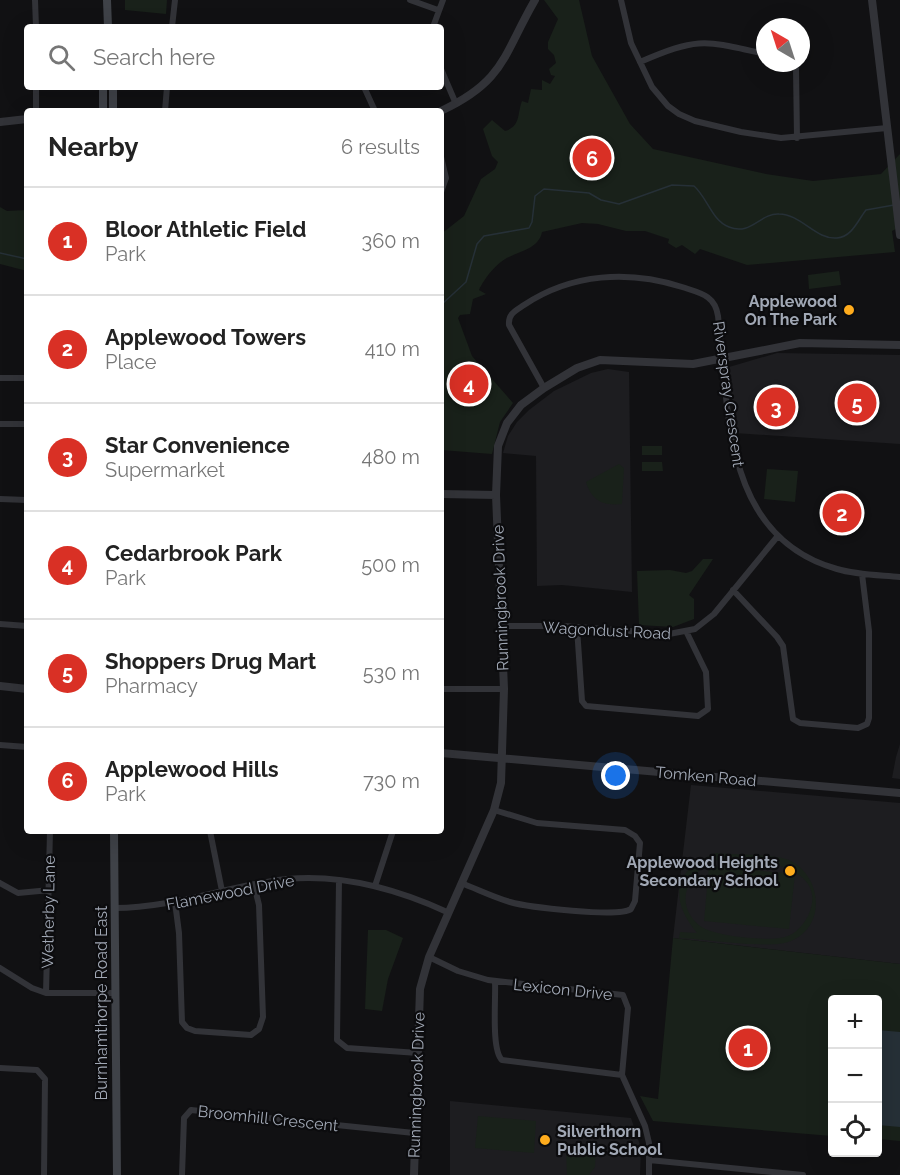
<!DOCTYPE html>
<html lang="en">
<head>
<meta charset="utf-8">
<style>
	:root { --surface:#fff; --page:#f2f2f2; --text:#222; --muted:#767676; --line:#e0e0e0; --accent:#d93025 }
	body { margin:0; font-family:Raleway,sans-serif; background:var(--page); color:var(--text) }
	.controls { position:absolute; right:18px; bottom:18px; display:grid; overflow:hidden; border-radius:6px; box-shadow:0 6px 24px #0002 }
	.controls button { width:54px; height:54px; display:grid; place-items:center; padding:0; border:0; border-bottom:2px solid var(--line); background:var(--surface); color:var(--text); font:30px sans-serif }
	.compass { position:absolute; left:756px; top:18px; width:54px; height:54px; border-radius:50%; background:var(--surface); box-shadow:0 6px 24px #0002; rotate:321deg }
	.you { position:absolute; left:616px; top:776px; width:21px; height:21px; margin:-15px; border:4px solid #fff; border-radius:50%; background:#1a73e8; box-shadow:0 0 0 9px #1a73e833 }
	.badge { display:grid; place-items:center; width:39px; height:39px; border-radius:50%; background:var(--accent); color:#fff; font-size:20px; font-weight:700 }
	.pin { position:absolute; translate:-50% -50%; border:3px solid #fff; box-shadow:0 2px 6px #0006 }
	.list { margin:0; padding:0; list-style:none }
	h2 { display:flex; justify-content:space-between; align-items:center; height:78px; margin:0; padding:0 24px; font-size:26px }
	h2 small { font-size:20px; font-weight:400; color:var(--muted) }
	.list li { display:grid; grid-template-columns:39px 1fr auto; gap:18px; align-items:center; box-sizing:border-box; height:108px; padding:0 24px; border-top:2px solid var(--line) }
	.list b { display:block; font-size:22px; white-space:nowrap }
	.list p { margin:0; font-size:20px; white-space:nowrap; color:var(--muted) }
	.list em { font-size:20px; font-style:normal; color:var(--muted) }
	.icon { flex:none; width:33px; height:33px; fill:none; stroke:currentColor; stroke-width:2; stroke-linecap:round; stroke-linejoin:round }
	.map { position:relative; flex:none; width:900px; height:1175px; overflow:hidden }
	.search { position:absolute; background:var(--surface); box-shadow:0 6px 24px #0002; left:24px; top:24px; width:420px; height:66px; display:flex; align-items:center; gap:15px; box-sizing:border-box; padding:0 21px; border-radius:6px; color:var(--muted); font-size:22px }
	.panel { position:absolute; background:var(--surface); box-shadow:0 6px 24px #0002; left:24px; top:108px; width:420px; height:726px; border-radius:6px }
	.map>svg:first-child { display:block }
	.built { fill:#1d1d20 }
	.green { fill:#19211a; fill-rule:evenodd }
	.water { fill:#263037 }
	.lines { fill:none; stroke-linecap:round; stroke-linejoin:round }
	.stream { stroke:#263037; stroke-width:1.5 }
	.minor { stroke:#323338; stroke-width:6 }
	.tertiary { stroke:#323338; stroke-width:8 }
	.secondary { stroke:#3f4248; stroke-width:8 }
	.poi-dot { fill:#ffac1d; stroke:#0c0c0e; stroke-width:2 }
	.labels { text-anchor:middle; stroke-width:4.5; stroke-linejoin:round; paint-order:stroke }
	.poi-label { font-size:16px; font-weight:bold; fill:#a1a8b5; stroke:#0c0c0e; text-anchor:end }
	.street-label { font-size:16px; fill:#a1a8b5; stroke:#0c0c0e }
</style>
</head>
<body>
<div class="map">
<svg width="900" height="1175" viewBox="0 0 900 1175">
	<rect width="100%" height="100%" fill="#111113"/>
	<path class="built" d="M777,353L900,355V444L735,433L729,367Z
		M608,369L629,372L632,592L562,585L537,586L536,456L503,453L508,436L517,422L529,410L554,391L591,373Z
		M900,744V779L892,778L896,757Z
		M691,785L900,803V964L673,938Z
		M450,1101L631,1118L641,1148L640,1175H450Z"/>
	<path class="green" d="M125,0H167L166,14L125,10Z
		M544,0H579L592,56L630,124L653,149L766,174L813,181L881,174L900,154V227L892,231L895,252L747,265L700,249L695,254L682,245L676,248L668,243L669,239L645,231H626L598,224L582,223L542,232C539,248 521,251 509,257C497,262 484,279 479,290L486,294L473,299L470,314L460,315L458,318L472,356L513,403L500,422L492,454L441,450V234L464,216L481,179L495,169L498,162L492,156L483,129L492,120L505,131C521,126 517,114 522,101L528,103L531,89L542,90V80L550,84L555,76L551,75L549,69L556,63L554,55L548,49V42L558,19Z
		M0,207L7,211L27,210V271L0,264Z
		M839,271L841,285L809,289L808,275Z
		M642,446H662V455H642Z
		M642,462H662L663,471H642Z
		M619,464L624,468L622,504C603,506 592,501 586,482Z
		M767,469L798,471L795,502L764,499Z
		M703,559H713L689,595L694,599V619L673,627L639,625L637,571L670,570L686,573L692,571Z
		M716,853C733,855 775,854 789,860C823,876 827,929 788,942C767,949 705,939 679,938L680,932L697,933C669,899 673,869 716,853ZM719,860C750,857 832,864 808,916C803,925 796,934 785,937C770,942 712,936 700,926C671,903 690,868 719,860Z
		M709,866L795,874L789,929L704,921Z
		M368,930H386L403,938L388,979L382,1011L365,1009Z
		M673,938L900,964V1141L878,1139V1000H832V1136L653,1121L640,1096L658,1099Z
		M478,1116L536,1121L534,1153L475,1148Z
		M568,1145L596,1148L595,1167L589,1175H567L566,1147Z"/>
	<path class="water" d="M878,1030L900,1032V1127L878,1125Z"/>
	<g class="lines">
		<path class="stream" d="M0,253L27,259
			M441,305L466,282L477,244L484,236L529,228L532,222L535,196L544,189L589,193L601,200L619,204L672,185L694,186C707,197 712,221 729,227C751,236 760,213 779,214C801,214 816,240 837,238C852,237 858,220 866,210L894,205"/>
		<path class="minor" d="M35,0L36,27
			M410,0L438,10
			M621,0L631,43L652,87L668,106L679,114L695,121L741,132L781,138L887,128
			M172,27L175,0
			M433,27L443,0
			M640,62C699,37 703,40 765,54
			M794,63L796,69L797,138
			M441,69L456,104
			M36,87V111
			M364,87L375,111
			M165,111L167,87
			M441,157L446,178L441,192
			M0,378H27
			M544,388L509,325C508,314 515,311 524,305C572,273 629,270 682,287C700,293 715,295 718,316C729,411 723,537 837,569C857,575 879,575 900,577
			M0,424H27
			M0,499L27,500
			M733,590L777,637L783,646L793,719L800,723L858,728L867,724L869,718V631L862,574
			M0,624L27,626
			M502,626H564L669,634L695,629L714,614L777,537
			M577,628L582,701L586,706L698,716L708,709L706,672L687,633
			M441,689H504
			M0,745L27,747
			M210,831L222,891
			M339,880L337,1040L347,1048L418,1053
			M0,883L18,893L50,890
			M461,883C477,889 493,897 510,902C527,907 619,918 631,909L635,901L640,843L635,836L625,830L537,823L494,810
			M375,886L393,831
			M175,902L179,933L182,1022L187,1028L195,1031L251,1035L259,1029L263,1017L259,905L254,885
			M115,908C174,908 229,885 287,879C343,874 397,889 447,912
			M429,957L458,971L488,980L623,995L628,1008L622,1075L645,1126L649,1143V1175
			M0,968L32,988L46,993H116
			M495,982C496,998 491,1050 502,1060L622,1075
			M46,993L50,831
			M0,1068L37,1070L45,1079L44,1175
			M649,1160L803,1175
			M182,1175L184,1118L191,1110L414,1133"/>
		<path class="tertiary" d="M872,0L900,235
			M441,111C505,81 503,55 535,0
			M0,122L27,119
			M441,494L496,495
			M0,686L27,689
			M441,753L900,793
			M414,1175L420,989L429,957L494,810L501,783L504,689L496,495L498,446L507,423L521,405L544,388L577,368L600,360L693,364L800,343L900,345"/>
		<path class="secondary" d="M107,0L108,27
			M103,87V111
			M113,87V111
			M114,831L117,1175"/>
	</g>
	<g class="poi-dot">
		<circle cx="849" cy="310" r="6"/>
		<circle cx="790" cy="871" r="6"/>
		<circle cx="545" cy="1140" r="6"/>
	</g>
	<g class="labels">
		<g class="poi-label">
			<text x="837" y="307">Applewood<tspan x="837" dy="18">On The Park</tspan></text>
			<text x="778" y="868">Applewood Heights<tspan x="778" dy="18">Secondary School</tspan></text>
			<text x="557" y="1137" text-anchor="start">Silverthorn<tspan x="557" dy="18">Public School</tspan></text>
		</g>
		<g class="street-label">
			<text transform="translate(729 394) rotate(82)" y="6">Riverspray Crescent</text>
			<text transform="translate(500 598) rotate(-92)" y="6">Runningbrook Drive</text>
			<text transform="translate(607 630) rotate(3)" y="6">Wagondust Road</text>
			<text transform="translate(706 776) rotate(5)" y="6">Tomken Road</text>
			<text transform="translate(230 892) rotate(-11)" y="6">Flamewood Drive</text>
			<text transform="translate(48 912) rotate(-89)" y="6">Wetherby Lane</text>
			<text transform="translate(563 989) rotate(6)" y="6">Lexicon Drive</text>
			<text transform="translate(101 1003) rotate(-90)" y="6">Burnhamthorpe Road East</text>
			<text transform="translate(416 1085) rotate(-88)" y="6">Runningbrook Drive</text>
			<text transform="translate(268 1118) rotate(6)" y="6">Broomhill Crescent</text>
		</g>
	</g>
</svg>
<div class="controls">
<button>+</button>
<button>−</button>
<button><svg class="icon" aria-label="locate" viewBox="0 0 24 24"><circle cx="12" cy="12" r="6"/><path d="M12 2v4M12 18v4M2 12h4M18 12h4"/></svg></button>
</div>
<svg class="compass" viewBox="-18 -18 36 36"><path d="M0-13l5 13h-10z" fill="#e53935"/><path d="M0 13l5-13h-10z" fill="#767676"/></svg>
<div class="you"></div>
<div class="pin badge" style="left:748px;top:1048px">1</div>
<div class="pin badge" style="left:842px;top:513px">2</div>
<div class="pin badge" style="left:776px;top:407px">3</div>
<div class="pin badge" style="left:469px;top:384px">4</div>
<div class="pin badge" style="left:857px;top:403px">5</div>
<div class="pin badge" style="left:592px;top:158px">6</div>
<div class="search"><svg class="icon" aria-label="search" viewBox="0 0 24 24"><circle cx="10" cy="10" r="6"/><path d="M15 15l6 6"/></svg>Search here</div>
<section class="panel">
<h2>Nearby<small>6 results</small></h2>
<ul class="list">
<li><span class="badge">1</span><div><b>Bloor Athletic Field</b><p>Park</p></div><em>360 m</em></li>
<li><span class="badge">2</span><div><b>Applewood Towers</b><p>Place</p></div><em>410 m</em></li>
<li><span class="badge">3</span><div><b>Star Convenience</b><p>Supermarket</p></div><em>480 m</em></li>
<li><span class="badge">4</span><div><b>Cedarbrook Park</b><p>Park</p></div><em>500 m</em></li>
<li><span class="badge">5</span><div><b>Shoppers Drug Mart</b><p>Pharmacy</p></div><em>530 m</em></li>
<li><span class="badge">6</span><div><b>Applewood Hills</b><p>Park</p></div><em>730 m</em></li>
</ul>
</section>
</div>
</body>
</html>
